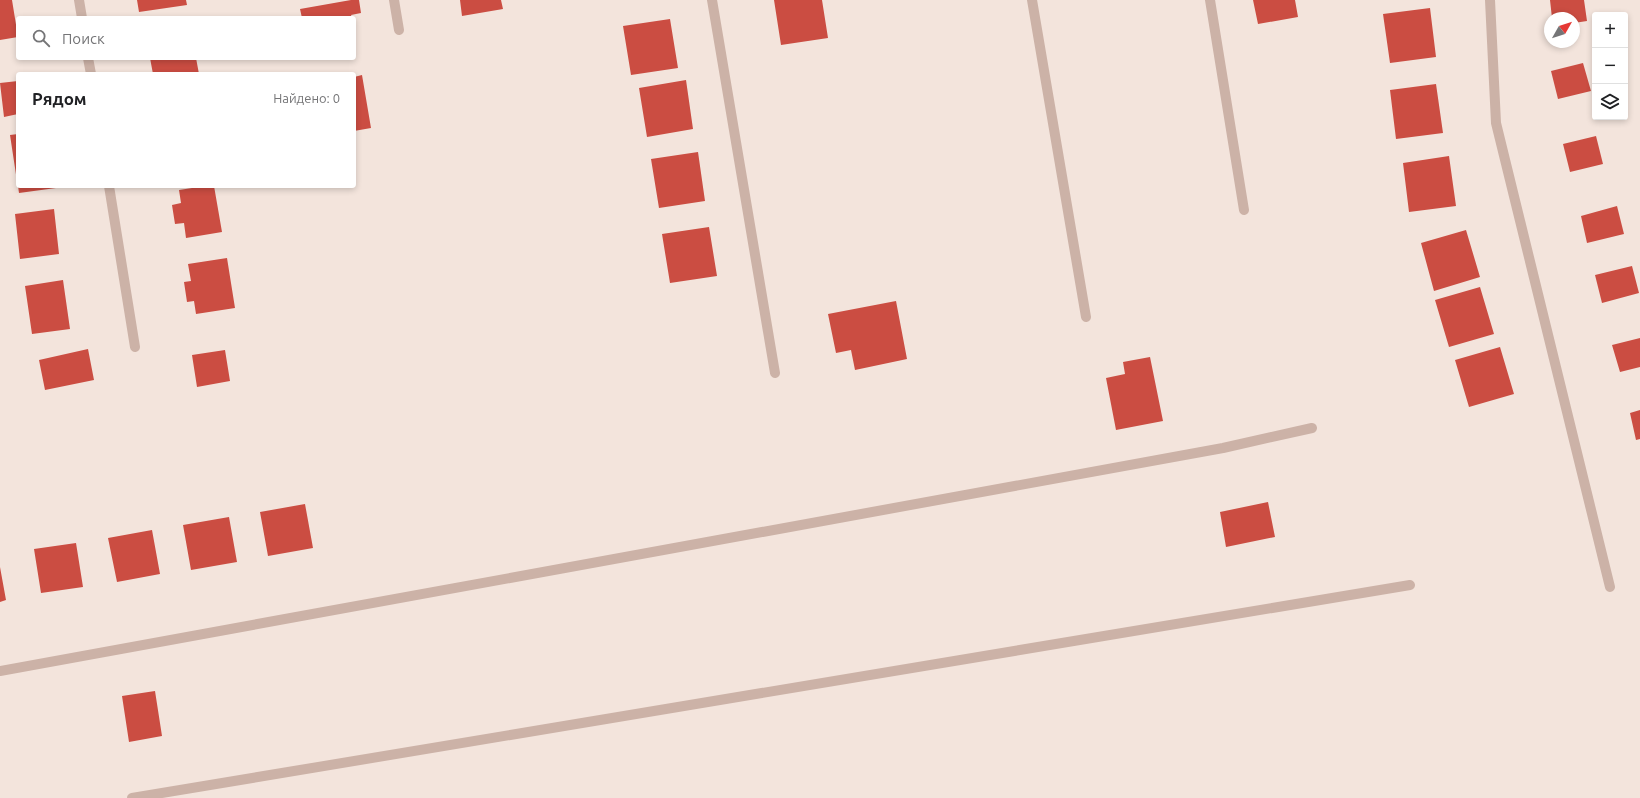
<!DOCTYPE html>
<html lang="ru">
<head>
<meta charset="utf-8">
<style>
	:root { --surface:#fff; --page:#f2f2f2; --text:#202124; --muted:#757577; --line:#e0e0e0 }
	body { margin:0; font-family:Ubuntu,sans-serif; background:var(--page); color:var(--text) }
	.controls { position:absolute; right:12px; top:12px; display:grid; overflow:hidden; border-radius:4px; box-shadow:0 2px 6px #0003 }
	.controls button { width:36px; height:36px; display:grid; place-items:center; padding:0; border:0; border-bottom:1px solid var(--line); background:var(--surface); color:var(--text); font:20px sans-serif }
	.compass { position:absolute; left:1544px; top:12px; width:36px; height:36px; border-radius:50%; background:var(--surface); box-shadow:0 2px 6px #0003; rotate:51deg }
	.list { margin:0; padding:0; list-style:none }
	h2 { display:flex; justify-content:space-between; align-items:center; height:52px; margin:0; padding:0 16px; font-size:17px }
	h2 small { font-size:13px; font-weight:400; color:var(--muted) }
	.icon { flex:none; width:22px; height:22px; fill:none; stroke:currentColor; stroke-width:2; stroke-linecap:round; stroke-linejoin:round }
	.map { position:relative; flex:none; width:1640px; height:798px; overflow:hidden }
	.search { position:absolute; background:var(--surface); box-shadow:0 2px 6px #0003; left:16px; top:16px; width:340px; height:44px; display:flex; align-items:center; gap:10px; box-sizing:border-box; padding:0 14px; border-radius:4px; color:var(--muted); font-size:15px }
	.panel { position:absolute; background:var(--surface); box-shadow:0 2px 6px #0003; left:16px; top:72px; width:340px; height:116px; border-radius:4px }
	.map>svg:first-child { display:block }
	.building { fill:#cb4d42 }
	.lines { fill:none; stroke-linecap:round; stroke-linejoin:round }
	.minor { stroke:#ccb2a7; stroke-width:10 }
</style>
</head>
<body>
<div class="map">
<svg width="1640" height="798" viewBox="0 0 1640 798">
	<rect width="100%" height="100%" fill="#f3e4dc"/>
	<path class="building" d="M0,0H12L18,37L0,40Z
		M137,0H186L187,5L139,12Z
		M351,0H359L361,13L351,15L352,18H302L300,9Z
		M460,0H501L503,9L462,16Z
		M774,0H822L828,38L781,45Z
		M1253,0H1295L1298,17L1258,24Z
		M1550,0H1584L1587,21L1574,23V18H1552Z
		M1430,8L1436,57L1390,63L1383,14Z
		M670,19L678,68L631,75L623,26Z
		M150,58H196L199,74H153Z
		M1583,63L1591,91L1558,99L1551,71Z
		M362,75L371,128L354,131V77Z
		M686,80L693,129L647,137L639,88Z
		M18,81V114L4,117L0,83Z
		M1436,84L1443,133L1396,139L1390,90Z
		M18,134V181H17L10,135Z
		M1596,136L1603,164L1570,172L1563,144Z
		M698,152L705,201L659,208L651,159Z
		M1449,156L1456,206L1409,212L1403,163Z
		M18,186H55L56,188L19,193Z
		M205,186H214L222,232L186,238L184,223L175,224L172,205L181,203L179,190Z
		M1617,206L1624,234L1587,243L1581,216Z
		M54,209L59,254L20,259L15,214Z
		M709,227L717,276L670,283L662,234Z
		M1466,230L1480,277L1434,291L1421,243Z
		M227,258L235,308L196,314L194,301L187,302L184,282L191,281L188,264Z
		M1632,266L1639,293L1602,303L1595,275Z
		M63,280L70,329L32,334L25,286Z
		M1480,287L1494,334L1449,347L1435,300Z
		M896,301L907,359L855,370L851,350L836,353L828,314Z
		M1640,338V367L1620,372L1612,345Z
		M1500,347L1514,394L1469,407L1455,360Z
		M88,349L94,380L45,390L39,360Z
		M225,350L230,381L197,387L192,355Z
		M1150,357L1163,421L1116,430L1106,378L1125,374L1123,362Z
		M1640,410V439L1636,440L1630,413Z
		M1268,502L1275,537L1226,547L1220,512Z
		M305,504L313,548L268,556L260,512Z
		M229,517L237,562L191,570L183,525Z
		M152,530L160,574L117,582L108,538Z
		M76,543L83,587L41,593L34,549Z
		M0,567L6,600L0,602Z
		M155,691L162,736L129,742L122,696Z"/>
	<g class="lines">
		<path class="minor" d="M79,0L82,18
			M394,0L399,30
			M712,0L775,373
			M1032,0L1086,317
			M1210,0L1244,210
			M1490,0L1496,123L1610,587
			M88,58L91,74
			M109,186L135,347
			M0,671L1223,448L1312,428
			M132,798L1410,585"/>
	</g>
</svg>
<div class="controls">
<button>+</button>
<button>−</button>
<button><svg class="icon" aria-label="layers" viewBox="0 0 24 24"><path d="M12 4l9 5-9 5-9-5zM3 14l9 5 9-5"/></svg></button>
</div>
<svg class="compass" viewBox="-18 -18 36 36"><path d="M0-13l5 13h-10z" fill="#e53935"/><path d="M0 13l5-13h-10z" fill="#757577"/></svg>
<div class="search"><svg class="icon" aria-label="search" viewBox="0 0 24 24"><circle cx="10" cy="10" r="6"/><path d="M15 15l6 6"/></svg>Поиск</div>
<section class="panel">
<h2>Рядом<small>Найдено: 0</small></h2>
<ul class="list">
</ul>
</section>
</div>
</body>
</html>
